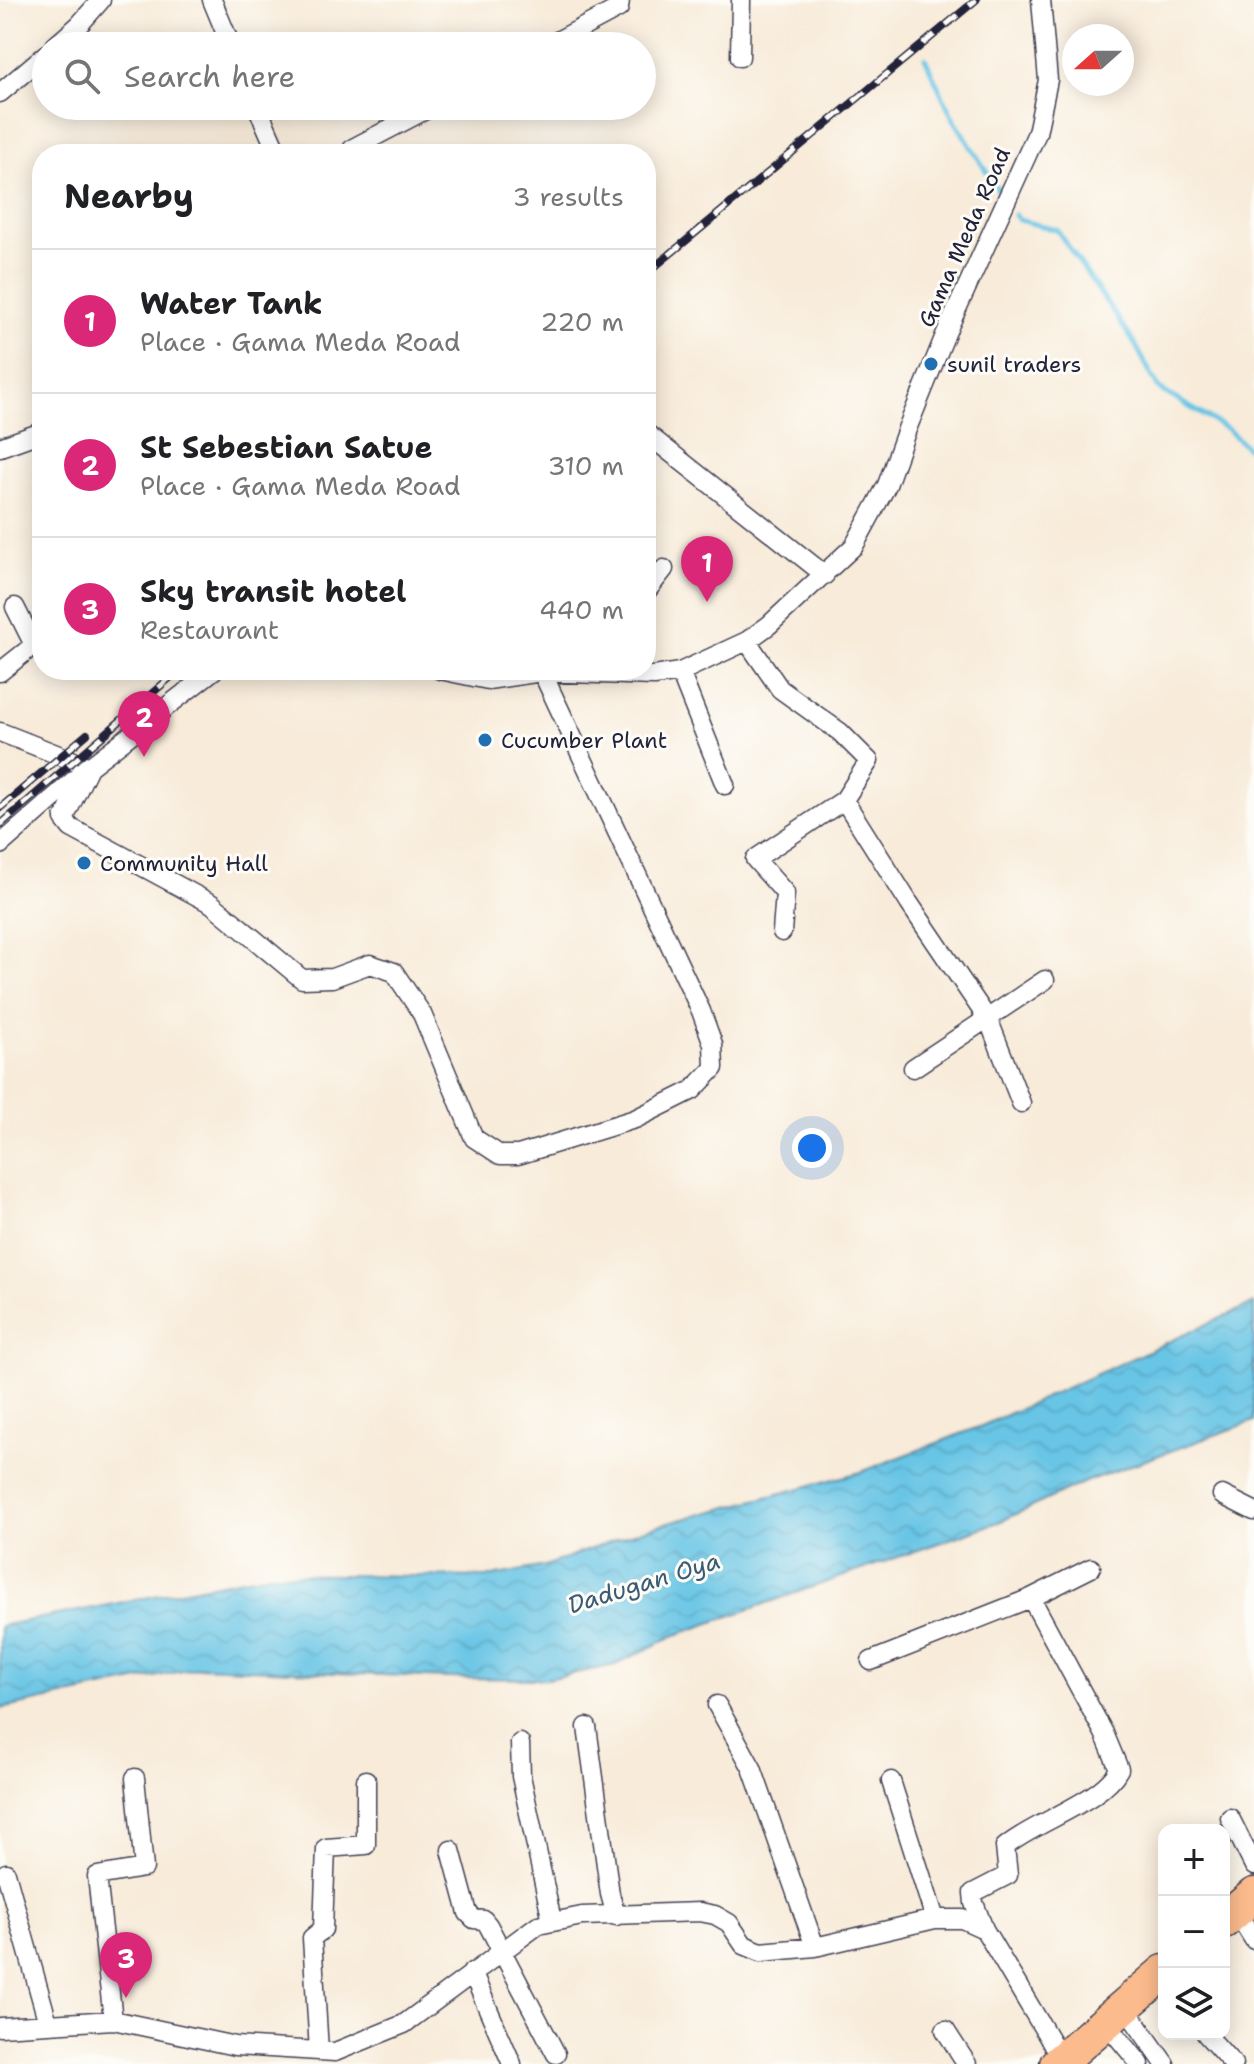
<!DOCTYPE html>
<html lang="en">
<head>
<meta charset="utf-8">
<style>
	:root { --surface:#fff; --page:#f6f6f6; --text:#202124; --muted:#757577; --line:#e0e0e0; --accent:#db2777 }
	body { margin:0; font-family:"Shantell Sans",sans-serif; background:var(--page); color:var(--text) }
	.controls { position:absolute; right:24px; bottom:24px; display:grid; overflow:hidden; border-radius:16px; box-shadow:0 4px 20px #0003 }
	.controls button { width:72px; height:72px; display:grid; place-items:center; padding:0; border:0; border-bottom:2px solid var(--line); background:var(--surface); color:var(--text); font:40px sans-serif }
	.compass { position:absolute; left:1062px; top:24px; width:72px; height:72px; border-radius:50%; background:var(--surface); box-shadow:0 4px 20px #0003; rotate:249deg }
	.you { position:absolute; left:812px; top:1148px; width:28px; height:28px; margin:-20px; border:6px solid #fff; border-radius:50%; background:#1a73e8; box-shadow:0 0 0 12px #1a73e833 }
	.badge { display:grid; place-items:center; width:52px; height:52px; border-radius:50%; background:var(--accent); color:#fff; font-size:26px; font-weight:700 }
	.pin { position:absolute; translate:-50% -66px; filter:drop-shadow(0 2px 4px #0008) }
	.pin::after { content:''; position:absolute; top:42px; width:28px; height:24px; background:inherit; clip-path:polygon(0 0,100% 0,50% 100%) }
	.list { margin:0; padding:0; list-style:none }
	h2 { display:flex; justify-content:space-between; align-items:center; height:104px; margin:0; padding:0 32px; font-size:34px }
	h2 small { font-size:26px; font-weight:400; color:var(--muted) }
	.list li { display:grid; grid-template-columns:52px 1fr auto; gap:24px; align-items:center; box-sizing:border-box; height:144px; padding:0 32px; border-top:2px solid var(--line) }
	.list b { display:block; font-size:30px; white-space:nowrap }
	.list p { margin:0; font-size:26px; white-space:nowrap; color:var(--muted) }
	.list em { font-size:26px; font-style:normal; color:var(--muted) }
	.icon { flex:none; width:44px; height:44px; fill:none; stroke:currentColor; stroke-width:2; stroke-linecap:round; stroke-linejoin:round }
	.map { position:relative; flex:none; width:1254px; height:2064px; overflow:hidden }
	.search { position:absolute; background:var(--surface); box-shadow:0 4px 20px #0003; left:32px; top:32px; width:624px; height:88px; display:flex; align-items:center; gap:20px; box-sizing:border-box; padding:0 28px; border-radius:44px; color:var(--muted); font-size:30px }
	.panel { position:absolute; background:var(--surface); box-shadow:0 4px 20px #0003; left:32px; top:144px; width:624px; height:536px; border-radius:32px }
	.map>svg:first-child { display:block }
	.water { fill:url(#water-waves); stroke:#447490; stroke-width:2 }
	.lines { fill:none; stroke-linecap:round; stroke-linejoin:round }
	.stream { stroke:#67c5e5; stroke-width:5 }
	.street-casing { stroke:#424053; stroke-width:21 }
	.highway-casing { stroke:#424053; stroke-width:37 }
	.street { stroke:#fff; stroke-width:18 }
	.highway { stroke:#fbbb8c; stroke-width:34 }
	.rail-casing { stroke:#22223b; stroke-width:8 }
	.rail { stroke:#fdfcf7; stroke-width:5; stroke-dasharray:15; stroke-linecap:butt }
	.poi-dot { fill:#1f6fb2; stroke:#fdfcf7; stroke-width:3 }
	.labels { text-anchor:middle; stroke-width:6; stroke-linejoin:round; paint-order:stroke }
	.street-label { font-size:22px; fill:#22223b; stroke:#fdfcf7 }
	.poi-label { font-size:22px; fill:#22223b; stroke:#fdfcf7; text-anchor:start }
	.water-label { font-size:24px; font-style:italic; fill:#3a5b76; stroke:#fdfcf7 }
</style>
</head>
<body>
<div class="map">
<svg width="1254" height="2064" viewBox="0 0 1254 2064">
	<defs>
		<pattern id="water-waves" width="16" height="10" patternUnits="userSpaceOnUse" patternTransform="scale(2)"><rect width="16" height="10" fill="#67c5e5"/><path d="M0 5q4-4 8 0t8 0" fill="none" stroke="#59a9c5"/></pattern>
	</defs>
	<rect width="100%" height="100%" fill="#fdfcf7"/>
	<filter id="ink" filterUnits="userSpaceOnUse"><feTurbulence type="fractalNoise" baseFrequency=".0125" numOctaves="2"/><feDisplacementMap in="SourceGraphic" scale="16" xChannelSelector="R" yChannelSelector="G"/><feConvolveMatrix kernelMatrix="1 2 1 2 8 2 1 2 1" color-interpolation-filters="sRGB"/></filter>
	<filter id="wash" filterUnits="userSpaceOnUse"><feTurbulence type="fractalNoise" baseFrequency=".006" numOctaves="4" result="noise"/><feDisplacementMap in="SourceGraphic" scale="32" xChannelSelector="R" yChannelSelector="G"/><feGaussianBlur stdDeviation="1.8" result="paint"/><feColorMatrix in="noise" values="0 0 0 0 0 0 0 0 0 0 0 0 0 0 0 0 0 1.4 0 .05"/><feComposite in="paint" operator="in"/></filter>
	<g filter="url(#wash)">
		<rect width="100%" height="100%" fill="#f8ebd9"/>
		<path class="water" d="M1254,1303V1421L1087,1481L1001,1521L673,1636L615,1665L547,1679L448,1678L202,1667L0,1709V1626L268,1574L487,1577L545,1566L642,1530L861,1472L984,1425Z"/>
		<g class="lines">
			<path class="stream" d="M925,58L952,116L998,190
				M1015,215L1019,220L1057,230L1135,344L1159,389L1227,429L1254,454"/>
		</g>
	</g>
	<g filter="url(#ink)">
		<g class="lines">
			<defs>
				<path id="street" d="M212,0L231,46
					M55,46L79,25L101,0
					M548,46L619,8L620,0
					M740,57L741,0
					M0,93L46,54
					M257,106L278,154
					M349,154L353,148L433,106
					M646,433L825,575
					M0,447L42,432
					M646,592L664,569
					M747,641L780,689L840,732L869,761L844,800L909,903L989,1021L1021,1103
					M440,670L488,680L542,672L654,676L680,672L747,641L769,625L854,546L887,485L907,429L946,333L1037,133L1048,80L1041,0
					M0,672L34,645L15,607
					M680,672L725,785
					M0,732L89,767L64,819L71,828L212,904L302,979L332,978L370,964L394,972L422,1014L474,1138L500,1155H518L635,1119L693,1090L714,1068L713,1044L701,1011L542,672
					M0,845L89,767L214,670
					M782,932L785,893L755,859L844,800
					M913,1068L1045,980
					M1222,1495L1254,1511
					M871,1661L1031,1598
					M717,1705L752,1768L815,1947
					M587,1727L610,1894L616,1916
					M520,1743L521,1776L552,1921
					M891,1781L935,1919
					M1230,1818L1254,1866
					M451,1850L468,1913L474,1919L484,1920L488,1925L556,2054
					M6,1873L48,2023
					M1244,1924L1254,1940
					M984,1929L974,1903L973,1893L1008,1875L1005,1847C1034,1822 1102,1802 1119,1769L1104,1733L1031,1598L1091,1568
					M472,1972L512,2064
					M113,2020L97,1876L144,1868L135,1778
					M1134,2020L1165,2064
					M0,2027L113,2020L235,2046L335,2052L404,2024L538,1925L582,1916L700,1912L715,1915L729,1923L744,1945L761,1952L815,1947L935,1919H962L984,1929L1062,2060
					M945,2030L967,2064
					M1206,2034L1233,2064
					M1116,2035L1140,2064
					M319,2051L312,1938L323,1929L326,1848L366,1845V1780"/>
				<path id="highway" d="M1224,1921L1254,1895
					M1057,2064L1164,1972"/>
			</defs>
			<use href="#street" class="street-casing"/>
			<use href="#highway" class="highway-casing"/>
			<use href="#street" class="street"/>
			<use href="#highway" class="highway"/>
			<defs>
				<path id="rail" d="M646,274L976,0
					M0,808L87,734
					M0,825L179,670"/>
			</defs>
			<use href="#rail" class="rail-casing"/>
			<use href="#rail" class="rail"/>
		</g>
	</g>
	<g class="poi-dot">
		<circle cx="931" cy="364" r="8"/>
		<circle cx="485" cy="740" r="8"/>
		<circle cx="84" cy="863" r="8"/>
	</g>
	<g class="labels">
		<g class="street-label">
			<text transform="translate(964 237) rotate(-66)" y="8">Gama Meda Road</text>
		</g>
		<g class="poi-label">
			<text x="947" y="372">sunil traders</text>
			<text x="501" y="748">Cucumber Plant</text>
			<text x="100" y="871">Community Hall</text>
		</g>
		<g class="water-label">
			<text transform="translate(644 1583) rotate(-17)" y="8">Dadugan Oya</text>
		</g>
	</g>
</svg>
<div class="controls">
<button>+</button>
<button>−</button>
<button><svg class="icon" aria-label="layers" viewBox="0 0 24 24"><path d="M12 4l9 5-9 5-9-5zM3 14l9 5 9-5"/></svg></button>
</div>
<svg class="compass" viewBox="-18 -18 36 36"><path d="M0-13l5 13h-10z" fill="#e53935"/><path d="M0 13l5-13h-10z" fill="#757577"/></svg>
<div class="you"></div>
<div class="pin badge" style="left:707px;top:602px">1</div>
<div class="pin badge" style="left:144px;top:757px">2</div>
<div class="pin badge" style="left:126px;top:1998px">3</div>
<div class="search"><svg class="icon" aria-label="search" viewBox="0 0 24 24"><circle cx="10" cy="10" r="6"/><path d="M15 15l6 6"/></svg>Search here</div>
<section class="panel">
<h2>Nearby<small>3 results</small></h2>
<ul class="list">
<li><span class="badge">1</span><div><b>Water Tank</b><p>Place · Gama Meda Road</p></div><em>220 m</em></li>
<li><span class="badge">2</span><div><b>St Sebestian Satue</b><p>Place · Gama Meda Road</p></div><em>310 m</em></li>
<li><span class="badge">3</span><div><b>Sky transit hotel</b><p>Restaurant</p></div><em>440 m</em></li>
</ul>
</section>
</div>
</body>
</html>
